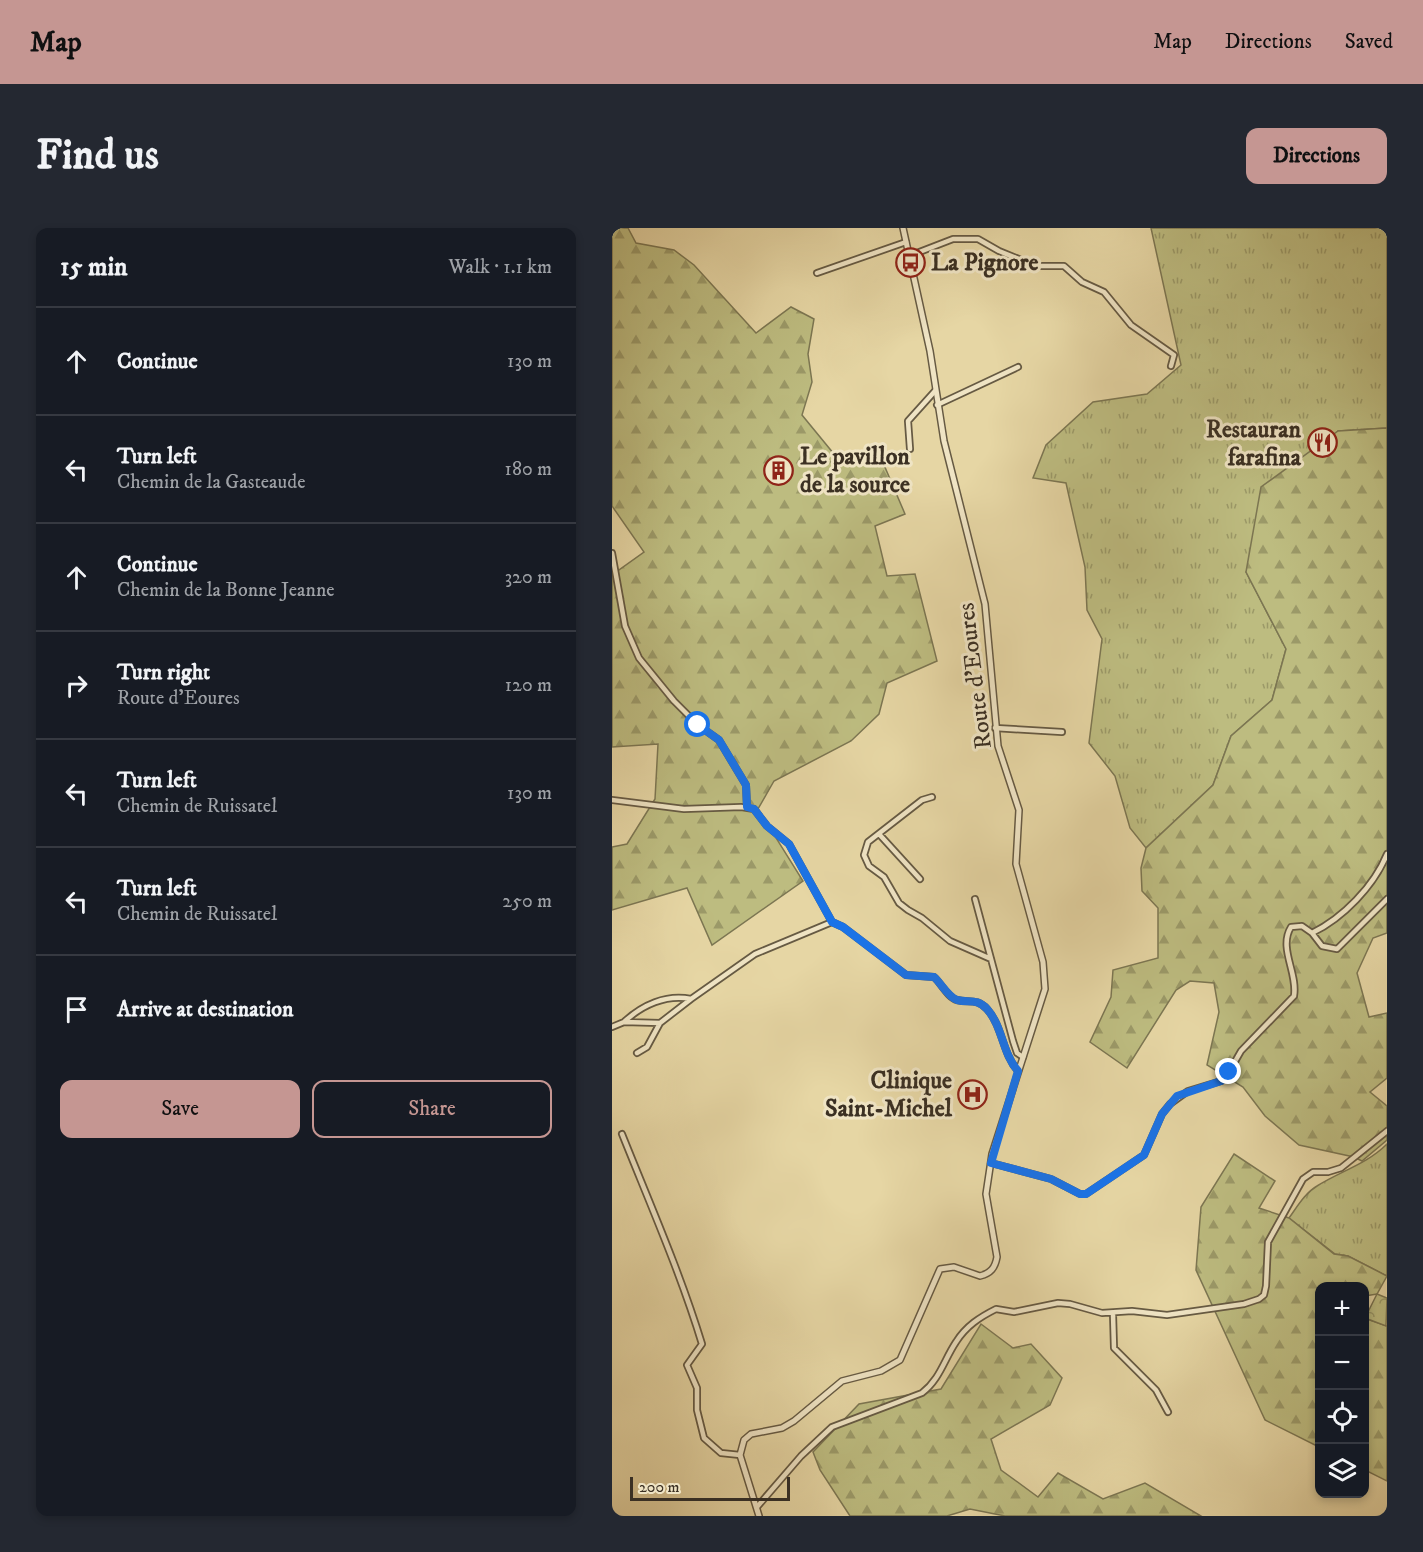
<!DOCTYPE html>
<html lang="en">
<head>
<meta charset="utf-8">
<style>
	:root { --surface:#171b24; --page:#242831; --text:#f1f3f6; --muted:#9ea1a6; --line:#363941; --accent:#c59692 }
	body { margin:0; font-family:"IM FELL DW Pica",serif; background:var(--page); color:var(--text) }
	.controls { position:absolute; right:18px; bottom:18px; display:grid; overflow:hidden; border-radius:12px; box-shadow:0 3px 9px #0003 }
	.controls button { width:54px; height:54px; display:grid; place-items:center; padding:0; border:0; border-bottom:2px solid var(--line); background:var(--surface); color:var(--text); font:30px sans-serif }
	.scale { position:absolute; left:18px; bottom:15px; width:160px; box-sizing:border-box; padding-left:6px; border:3px solid #3b3023; border-top:0; font-size:16px; line-height:21px; white-space:nowrap; color:#3b3023; -webkit-text-stroke:4px #efe4c4; paint-order:stroke }
	.stop { position:absolute; width:18px; height:18px; margin:-14px; border:4px solid #1a73e8; border-radius:50%; background:#fff }
	.stop.end { background:#1a73e8; border-color:#fff; box-shadow:0 2px 6px #0008 }
	.list { margin:0; padding:0; list-style:none }
	h2 { display:flex; justify-content:space-between; align-items:center; height:78px; margin:0; padding:0 24px; font-size:26px }
	h2 small { font-size:20px; font-weight:400; color:var(--muted) }
	.list li { display:grid; grid-template-columns:39px 1fr auto; gap:18px; align-items:center; box-sizing:border-box; height:108px; padding:0 24px; border-top:2px solid var(--line) }
	.list b { display:block; font-size:22px; white-space:nowrap }
	.list p { margin:0; font-size:20px; white-space:nowrap; color:var(--muted) }
	.list em { font-size:20px; font-style:normal; color:var(--muted) }
	.actions { display:flex; gap:12px; padding:18px 24px }
	.actions a { flex:1; padding:14px 0; border:2px solid var(--accent); border-radius:12px; text-align:center; font-size:21px; color:var(--accent) }
	.actions .main { background:var(--accent); color:#111 }
	.icon { flex:none; width:33px; height:33px; fill:none; stroke:currentColor; stroke-width:2; stroke-linecap:round; stroke-linejoin:round }
	.map { position:relative; flex:none; width:775px; height:1288px; overflow:hidden; border-radius:12px }
	header { display:flex; align-items:center; gap:36px; box-sizing:border-box; height:84px; padding:0 30px; background:var(--accent); color:#111 }
	header strong { font-size:28px }
	nav { display:flex; gap:33px; margin-inline-start:auto; font-size:21px }
	.intro { display:flex; align-items:center; justify-content:space-between; box-sizing:border-box; height:144px; padding:0 36px }
	h1 { margin:0; font-size:42px }
	.button { padding:15px 27px; border-radius:12px; background:var(--accent); color:#111; font-size:21px; font-weight:700 }
	main { display:flex; gap:36px; padding:0 36px }
	aside { flex:1; background:var(--surface); border-radius:12px; box-shadow:0 3px 9px #0003 }
	.map>svg:first-child { display:block }
	.grass { fill:url(#grass-tufts); stroke:#7c7652; stroke-width:1.5 }
	.forest { fill:url(#forest-firs); stroke:#7c7652; stroke-width:1.5 }
	.park { fill:url(#park-crowns); stroke:#7c7652; stroke-width:1.5 }
	.lines { fill:none; stroke-linecap:round; stroke-linejoin:round }
	.minor-casing { stroke:#665a43; stroke-width:8 }
	.tertiary-casing { stroke:#665a43; stroke-width:8 }
	.minor { stroke:#efe4c4; stroke-width:4.5 }
	.tertiary { stroke:#efe4c4; stroke-width:5 }
	.route { stroke:#1a73e8; stroke-width:8 }
	.labels { text-anchor:middle; stroke-width:6; stroke-linejoin:round; paint-order:stroke }
	.poi-label { font-size:24px; font-weight:bold; fill:#3b3023; stroke:#efe4c4; text-anchor:start }
	.street-label { font-size:24px; fill:#3b3023; stroke:#efe4c4 }
</style>
</head>
<body>
<header>
<strong>Map</strong>
<nav><a>Map</a><a>Directions</a><a>Saved</a></nav>
</header>
<div class="intro"><h1>Find us</h1><a class="button">Directions</a></div>
<main>
<aside>
<h2>15 min<small>Walk · 1.1 km</small></h2>
<ul class="list">
<li><svg class="icon" aria-label="ahead" viewBox="0 0 24 24"><path d="M12 20V5M6 11l6-6 6 6"/></svg><div><b>Continue</b></div><em>130 m</em></li>
<li><svg class="icon" aria-label="left" viewBox="0 0 24 24"><path d="M17 20v-9H6M10 6l-5 5 5 5"/></svg><div><b>Turn left</b><p>Chemin de la Gasteaude</p></div><em>180 m</em></li>
<li><svg class="icon" aria-label="ahead" viewBox="0 0 24 24"><path d="M12 20V5M6 11l6-6 6 6"/></svg><div><b>Continue</b><p>Chemin de la Bonne Jeanne</p></div><em>320 m</em></li>
<li><svg class="icon" aria-label="right" viewBox="0 0 24 24"><path d="M7 20v-9h11M14 6l5 5-5 5"/></svg><div><b>Turn right</b><p>Route d'Eoures</p></div><em>120 m</em></li>
<li><svg class="icon" aria-label="left" viewBox="0 0 24 24"><path d="M17 20v-9H6M10 6l-5 5 5 5"/></svg><div><b>Turn left</b><p>Chemin de Ruissatel</p></div><em>130 m</em></li>
<li><svg class="icon" aria-label="left" viewBox="0 0 24 24"><path d="M17 20v-9H6M10 6l-5 5 5 5"/></svg><div><b>Turn left</b><p>Chemin de Ruissatel</p></div><em>250 m</em></li>
<li><svg class="icon" aria-label="arrive" viewBox="0 0 24 24"><path d="M6 21V4h12l-3 4 3 4H6"/></svg><div><b>Arrive at destination</b></div></li>
</ul>
<div class="actions"><a class="main">Save</a><a>Share</a></div>
</aside>
<div class="map">
<svg width="775" height="1288" viewBox="0 0 775 1288">
	<defs>
		<pattern id="grass-tufts" width="24" height="20" patternUnits="userSpaceOnUse" patternTransform="scale(1.5)"><rect width="24" height="20" fill="#bdbc80"/><path d="M3 7l-1-3M5 7V3M7 7l1-3M15 17l-1-3M17 17v-4M19 17l1-3" fill="none" stroke="#9b9968"/></pattern>
		<pattern id="forest-firs" width="22" height="20" patternUnits="userSpaceOnUse" patternTransform="scale(1.5)"><rect width="22" height="20" fill="#bdbc80"/><path d="M5 1l3.5 6h-7zM16 11l3.5 6h-7z" fill="#9b9968"/></pattern>
		<pattern id="park-crowns" width="20" height="18" patternUnits="userSpaceOnUse" patternTransform="scale(1.5)"><rect width="20" height="18" fill="#bdbc80"/><path d="M2 6a3 3 0 1 1 6 0M12 15a3 3 0 1 1 6 0" fill="none" stroke="#9b9968"/></pattern>
	</defs>
	<rect width="100%" height="100%" fill="#e6d6a4"/>
	<filter id="stains"><feTurbulence type="fractalNoise" baseFrequency=".00333" numOctaves="4"/><feColorMatrix values="0 0 0 0 .2 0 0 0 0 .09 0 0 0 0 .02 0 0 0 .5 -.17"/></filter>
	<radialGradient id="worn" r=".72"><stop offset=".6" stop-color="#630" stop-opacity="0"/><stop offset="1" stop-color="#630" stop-opacity=".3"/></radialGradient>
	<path class="grass" d="M539,0H775V200L726,203L634,344L674,421L660,472L619,508L601,557L534,620L518,600L503,548L477,515L490,411L475,382L473,339L454,255L421,250L434,217L481,174L535,166L569,137Z
		M775,916V1048L736,1028L723,1026L677,990C685,979 693,965 705,958C729,943 755,936 775,916Z"/>
	<path class="forest" d="M0,0H16L24,15L62,22L82,37L144,105L179,79L202,91L196,126L200,154L190,187L222,226L272,237L293,286L263,298L275,348L303,346L325,433L275,455L267,486L239,513L162,553L146,581L191,653L100,717L75,660L0,682V619L15,616L43,571L46,516L0,519V347L32,324L0,278Z
		M775,200V705L761,710L745,745L757,789L775,785V850L758,864L775,878V912L750,933L742,929L687,917L653,888L631,859L595,837L607,784L602,755L578,753L564,762L515,840L478,814L499,769L501,742L546,730V680L530,663L529,640L534,620L601,557L619,508L660,472L674,421L634,344L649,259L726,203Z
		M622,926L663,953L647,980L677,990L722,1026L736,1028L775,1048L765,1066L753,1068L752,1058H708L707,1219L653,1192L584,1042L589,979Z
		M752,1090L775,1098V1253L753,1242Z
		M369,1096L401,1120L419,1116L450,1150L438,1177L379,1211L389,1242L426,1269L446,1245L491,1271L533,1255L589,1288H393L358,1281L335,1288H238L208,1242L201,1224L247,1176L329,1161Z"/>
	<path class="park" d="M765,1066L775,1070L774,1098L753,1090Z"/>
	<g class="lines">
		<defs>
			<path id="minor" d="M297,28L341,11H366L387,23L424,38H452L470,54L492,64L519,97L562,127L559,138
				M205,45L294,14
				M325,177L406,139
				M298,221L296,193L323,163
				M0,325L13,398L27,430L62,473L86,497L107,512L134,557L135,579
				M383,500L450,504
				M320,569L310,572L256,614L252,627L257,638L272,649L287,675L296,682L310,690L338,713L379,731
				M0,572L72,581L129,579L142,581L155,598L177,616L220,694
				M267,606L308,651
				M363,671L401,813L405,825L411,829
				M700,705L710,718L725,721L775,671
				M48,795L12,794C30,777 54,766 79,771L143,726L220,694L231,699L294,747L322,749C329,755 336,770 345,772C357,775 365,770 375,781C391,799 390,825 406,843
				M0,799L12,794
				M25,825L35,819L48,795L79,771
				M10,906C38,976 68,1044 90,1116L75,1137L85,1160V1182L92,1210L109,1225L128,1227
				M379,935L439,951L468,966H474L532,927L550,886L558,876L576,863L609,853L617,844L629,823L682,768C686,745 666,720 679,699L690,698L700,705C731,690 762,658 775,626
				M501,1086L502,1120L544,1162L556,1184
				M145,1279L189,1228L220,1199L310,1165C328,1151 332,1132 344,1114C354,1098 368,1089 384,1081L402,1084L446,1075L458,1076L490,1085L520,1083L555,1087L632,1076L647,1071L652,1067L654,1058L656,1014L691,951L701,944H716L729,940L775,903"/>
			<path id="tertiary" d="M147,1288L128,1227L132,1212L139,1206L170,1200L182,1193L230,1153L269,1143L288,1132L328,1041L342,1039L368,1048C379,1045 383,1040 385,1029L374,966L380,926L433,761L431,734L404,636L407,582L386,518L373,376L332,213L318,123L291,0"/>
		</defs>
		<use href="#minor" class="minor-casing"/>
		<use href="#tertiary" class="tertiary-casing"/>
		<use href="#minor" class="minor"/>
		<use href="#tertiary" class="tertiary"/>
	</g>
	<g class="lines">
		<path class="route" d="M86,497L107,512L134,557L135,579L142,581L155,598L177,616L220,694L231,699L294,747L322,749C329,755 336,769 345,772C357,775 365,770 375,781C391,799 390,825 406,843L379,935L439,951L468,966H474L532,927L550,886L565,868L609,853L617,844"/>
	</g>
	<defs>
		<symbol id="bus-ring" viewBox="-11 -11 22 22"><circle r="9.5" fill="#efe4c4" stroke="#8f2418" stroke-width="1.5"/><path d="M-5-6H5V4H4V6H2V4H-2V6H-4V4H-5ZM-3.5-4V0h7V-4ZM-3.5 1.2v1.5H-2V1.2ZM2 1.2v1.5H3.5V1.2Z" fill="#8f2418"/></symbol>
		<symbol id="restaurant-ring" viewBox="-11 -11 22 22"><circle r="9.5" fill="#efe4c4" stroke="#8f2418" stroke-width="1.5"/><path d="M-5-6h1v4h1v-4h1v4h1v-4h1v5L-1.5 .5V6h-2V.5L-5-1ZM5-6V6H3V1.5H1.5Q1.5-4 5-6Z" fill="#8f2418"/></symbol>
		<symbol id="building-ring" viewBox="-11 -11 22 22"><circle r="9.5" fill="#efe4c4" stroke="#8f2418" stroke-width="1.5"/><path d="M-4-6H4V6H1V3H-1V6H-4ZM-2.5-4.3h1.7v1.8h-1.7ZM.8-4.3h1.7v1.8H.8ZM-2.5-1h1.7V.8h-1.7ZM.8-1h1.7V.8H.8Z" fill="#8f2418"/></symbol>
		<symbol id="hospital-ring" viewBox="-11 -11 22 22"><circle r="9.5" fill="#efe4c4" stroke="#8f2418" stroke-width="1.5"/><path d="M-5-5h3v3.5h4V-5h3V5h-3V1.5h-4V5h-3Z" fill="#8f2418"/></symbol>
	</defs>
	<g fill-rule="evenodd">
		<use href="#bus-ring" x="282" y="18" width="33" height="33"/>
		<use href="#restaurant-ring" x="694" y="198" width="33" height="33"/>
		<use href="#building-ring" x="150" y="226" width="33" height="33"/>
		<use href="#hospital-ring" x="344" y="850" width="33" height="33"/>
	</g>
	<g class="labels">
		<g class="poi-label">
			<text x="319" y="42">La Pignore</text>
			<text x="689" y="209" text-anchor="end">Restauran<tspan x="689" dy="28">farafina</tspan></text>
			<text x="188" y="236">Le pavillon<tspan x="188" dy="28">de la source</tspan></text>
			<text x="340" y="860" text-anchor="end">Clinique<tspan x="340" dy="28">Saint-Michel</tspan></text>
		</g>
		<g class="street-label">
			<text transform="translate(362 448) rotate(-97)" y="8">Route d'Eoures</text>
		</g>
	</g>
	<rect width="100%" height="100%" filter="url(#stains)"/>
	<rect width="100%" height="100%" fill="url(#worn)"/>
</svg>
<div class="controls">
<button>+</button>
<button>−</button>
<button><svg class="icon" aria-label="locate" viewBox="0 0 24 24"><circle cx="12" cy="12" r="6"/><path d="M12 2v4M12 18v4M2 12h4M18 12h4"/></svg></button>
<button><svg class="icon" aria-label="layers" viewBox="0 0 24 24"><path d="M12 4l9 5-9 5-9-5zM3 14l9 5 9-5"/></svg></button>
</div>
<div class="scale">200 m</div>
<div class="stop" style="left:86px;top:497px"></div>
<div class="stop end" style="left:617px;top:844px"></div>
</div>
</main>
</body>
</html>
